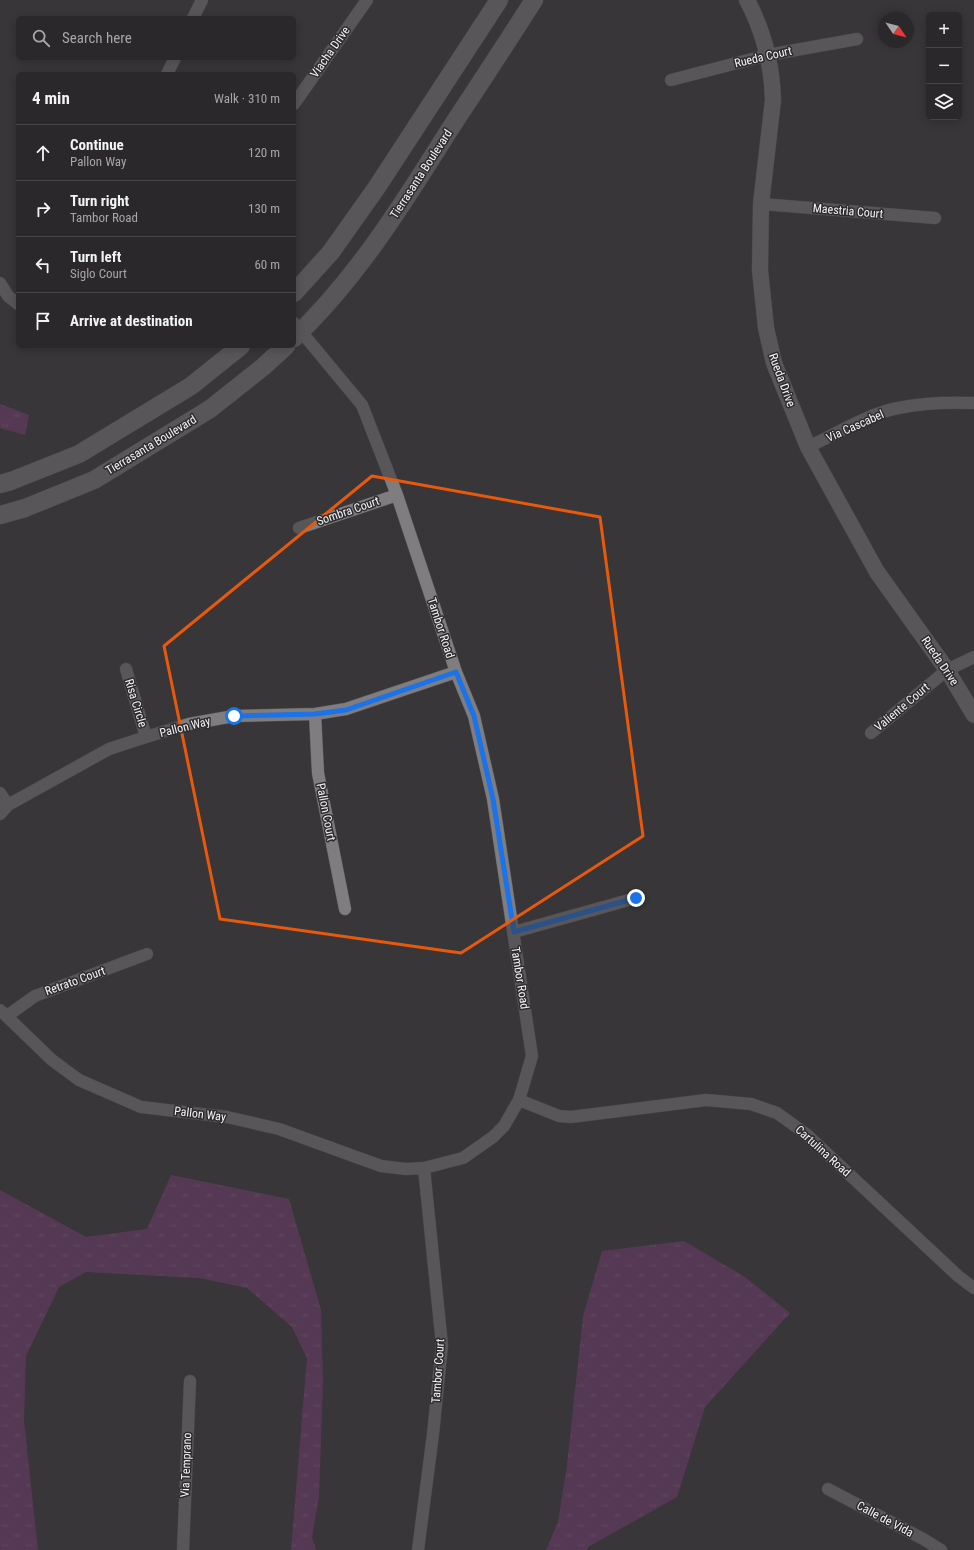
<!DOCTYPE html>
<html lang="en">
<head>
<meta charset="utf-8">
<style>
	:root { --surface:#2a282a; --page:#363436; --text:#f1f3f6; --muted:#a5a6a8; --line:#464447 }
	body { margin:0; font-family:"Roboto Condensed",sans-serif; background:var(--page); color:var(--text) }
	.controls { position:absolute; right:12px; top:12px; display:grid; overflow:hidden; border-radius:6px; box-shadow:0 2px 10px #0003 }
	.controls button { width:36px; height:36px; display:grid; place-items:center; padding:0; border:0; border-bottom:1px solid var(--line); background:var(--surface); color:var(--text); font:20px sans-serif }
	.compass { position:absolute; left:878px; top:12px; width:36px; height:36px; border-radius:50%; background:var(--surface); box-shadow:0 2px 10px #0003; rotate:125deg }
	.stop { position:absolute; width:12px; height:12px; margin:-9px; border:3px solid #1a73e8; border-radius:50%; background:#fff }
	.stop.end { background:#1a73e8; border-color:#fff; box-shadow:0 1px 4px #0008 }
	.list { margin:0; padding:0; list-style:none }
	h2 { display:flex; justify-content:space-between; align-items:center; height:52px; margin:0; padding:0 16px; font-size:17px }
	h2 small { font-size:13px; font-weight:400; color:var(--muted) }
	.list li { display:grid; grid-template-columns:26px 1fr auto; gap:12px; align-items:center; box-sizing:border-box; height:56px; padding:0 16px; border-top:1px solid var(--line) }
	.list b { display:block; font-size:15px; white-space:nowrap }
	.list p { margin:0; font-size:13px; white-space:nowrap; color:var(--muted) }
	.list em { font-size:13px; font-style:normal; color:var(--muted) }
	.icon { flex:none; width:22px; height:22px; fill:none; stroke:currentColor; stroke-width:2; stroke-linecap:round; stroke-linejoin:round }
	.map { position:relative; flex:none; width:974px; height:1550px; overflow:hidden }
	.search { position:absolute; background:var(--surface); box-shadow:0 2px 10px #0003; left:16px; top:16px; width:280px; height:44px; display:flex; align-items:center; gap:10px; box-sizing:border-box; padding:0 14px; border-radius:6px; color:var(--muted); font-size:15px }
	.panel { position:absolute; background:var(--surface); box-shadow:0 2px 10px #0003; left:16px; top:72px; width:280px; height:276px; border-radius:6px }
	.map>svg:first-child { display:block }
	.grass { fill:url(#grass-tufts) }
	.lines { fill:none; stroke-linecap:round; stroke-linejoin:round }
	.minor-casing { stroke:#575557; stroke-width:13 }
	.tertiary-casing { stroke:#575557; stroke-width:17 }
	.secondary-casing { stroke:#575557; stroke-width:19 }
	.minor { stroke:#7f7d7f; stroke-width:12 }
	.tertiary { stroke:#7f7d7f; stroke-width:16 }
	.secondary { stroke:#7f7d7f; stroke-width:18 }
	.route { stroke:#1a73e8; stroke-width:5 }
	.marked { fill:none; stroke:#e8590c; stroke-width:3; stroke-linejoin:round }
	.labels { text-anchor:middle; stroke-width:3; stroke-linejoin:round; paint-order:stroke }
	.street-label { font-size:12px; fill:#f5f4f5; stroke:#2e2c2e }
</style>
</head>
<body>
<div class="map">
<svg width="974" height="1550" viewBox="0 0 974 1550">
	<defs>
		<pattern id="grass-tufts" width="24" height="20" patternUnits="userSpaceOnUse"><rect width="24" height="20" fill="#793d76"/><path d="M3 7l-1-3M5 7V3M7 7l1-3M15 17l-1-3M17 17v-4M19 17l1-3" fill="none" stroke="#8d5a8a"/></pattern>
	</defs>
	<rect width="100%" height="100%" fill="#383638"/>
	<path class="grass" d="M0,404L29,415L25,435L0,428Z
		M171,1175L289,1199L321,1310L323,1382L319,1496L312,1537L316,1550H291L307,1358L292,1327L247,1288L199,1278L86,1272L59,1287L26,1356L24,1421L38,1550H0V1190L86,1237L147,1229Z
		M684,1241L745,1277L790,1313L705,1407L677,1497L588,1547L587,1550H546L558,1522L567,1465L583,1316L602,1251Z"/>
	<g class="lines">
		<defs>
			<path id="minor" d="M193,18L202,0
				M167,74L175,58
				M671,80L768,55L857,39
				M294,104L367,0
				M761,204L935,218
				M0,283L8,296L18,304
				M808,447C836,434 867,414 898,408C922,403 949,402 974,403
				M299,528L397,495
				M126,669L146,737
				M315,714L318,773L345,909
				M871,733L947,670L974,657
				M0,793L8,805
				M0,814L8,805L109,749L146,737L189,724L234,716L315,714L346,709L456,672
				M514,932L636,898
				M0,1010L52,1060L79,1080L141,1107L227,1117L279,1129L381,1166L406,1169L424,1168L463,1158L493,1137L504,1126L519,1100L532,1056L493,799L474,716L456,672L397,495L362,405L294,323
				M7,1016L35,996L147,954
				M519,1100L559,1116L571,1117L706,1100L751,1104L777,1113L806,1134L958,1276L974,1288
				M828,1489L925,1540L941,1550
				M183,1550L190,1381
				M418,1550L433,1434L442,1345L424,1168"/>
			<path id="tertiary" d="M747,0C764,32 772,64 773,100L761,204L760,270L766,328L774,363L808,447L877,572L947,670L974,715"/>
			<path id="secondary" d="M294,293L331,252L377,187L499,0
				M294,338C356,279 403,204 448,132C477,88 506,44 534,0
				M0,484L11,481L79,454L191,386L241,346
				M0,515L25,508L94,480L210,409L263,367L286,346"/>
		</defs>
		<use href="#minor" class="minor-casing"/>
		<use href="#tertiary" class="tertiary-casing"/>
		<use href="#secondary" class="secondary-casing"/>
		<use href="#minor" class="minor"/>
		<use href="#tertiary" class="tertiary"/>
		<use href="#secondary" class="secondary"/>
	</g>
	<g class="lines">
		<path class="route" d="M234,716L315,714L346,710L456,672L474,716L493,799L514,932L636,898"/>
	</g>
	<path d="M0 0H974V1550H0ZM372,476L600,517L643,836L461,953L220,919L164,646Z" fill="#383638" fill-opacity=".55" fill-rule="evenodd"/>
	<path class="marked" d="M372,476L600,517L643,836L461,953L220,919L164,646Z"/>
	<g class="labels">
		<g class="street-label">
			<text transform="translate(330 52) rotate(-55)" y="4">Viacha Drive</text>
			<text transform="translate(763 57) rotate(-13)" y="4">Rueda Court</text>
			<text transform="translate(421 174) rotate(-57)" y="4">Tierrasanta Boulevard</text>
			<text transform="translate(848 211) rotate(5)" y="4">Maestria Court</text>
			<text transform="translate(782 380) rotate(70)" y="4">Rueda Drive</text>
			<text transform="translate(855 426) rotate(-24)" y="4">Via Cascabel</text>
			<text transform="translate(151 445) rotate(-31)" y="4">Tierrasanta Boulevard</text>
			<text transform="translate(348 511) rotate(-19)" y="4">Sombra Court</text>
			<text transform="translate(441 628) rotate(72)" y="4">Tambor Road</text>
			<text transform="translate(940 661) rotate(56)" y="4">Rueda Drive</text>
			<text transform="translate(136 703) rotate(73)" y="4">Risa Circle</text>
			<text transform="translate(902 707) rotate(-40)" y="4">Valiente Court</text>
			<text transform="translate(185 727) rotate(-14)" y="4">Pallon Way</text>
			<text transform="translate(326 812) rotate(79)" y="4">Pallon Court</text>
			<text transform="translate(520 978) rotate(81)" y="4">Tambor Road</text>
			<text transform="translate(75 981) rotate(-20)" y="4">Retrato Court</text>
			<text transform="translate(200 1114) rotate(7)" y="4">Pallon Way</text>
			<text transform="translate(823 1151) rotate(42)" y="4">Cartulina Road</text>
			<text transform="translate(438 1371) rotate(-86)" y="4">Tambor Court</text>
			<text transform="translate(186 1465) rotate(-88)" y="4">Via Temprano</text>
			<text transform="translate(885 1519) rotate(28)" y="4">Calle de Vida</text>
		</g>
	</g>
</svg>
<div class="controls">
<button>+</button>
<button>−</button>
<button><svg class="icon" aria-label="layers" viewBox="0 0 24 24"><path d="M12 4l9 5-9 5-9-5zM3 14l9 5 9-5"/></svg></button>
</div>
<svg class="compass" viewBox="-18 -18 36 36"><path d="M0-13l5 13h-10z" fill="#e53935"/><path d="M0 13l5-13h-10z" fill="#a5a6a8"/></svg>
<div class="stop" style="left:234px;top:716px"></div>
<div class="stop end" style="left:636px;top:898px"></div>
<div class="search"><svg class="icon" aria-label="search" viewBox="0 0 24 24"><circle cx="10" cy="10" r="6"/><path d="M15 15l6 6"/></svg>Search here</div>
<section class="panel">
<h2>4 min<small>Walk · 310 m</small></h2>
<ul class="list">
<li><svg class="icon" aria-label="ahead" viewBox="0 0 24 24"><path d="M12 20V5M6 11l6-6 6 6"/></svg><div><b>Continue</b><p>Pallon Way</p></div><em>120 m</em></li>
<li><svg class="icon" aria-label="right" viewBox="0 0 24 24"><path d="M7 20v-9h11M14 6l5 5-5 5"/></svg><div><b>Turn right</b><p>Tambor Road</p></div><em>130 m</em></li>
<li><svg class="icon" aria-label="left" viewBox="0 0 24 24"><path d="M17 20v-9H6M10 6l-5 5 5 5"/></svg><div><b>Turn left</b><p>Siglo Court</p></div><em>60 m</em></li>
<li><svg class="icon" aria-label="arrive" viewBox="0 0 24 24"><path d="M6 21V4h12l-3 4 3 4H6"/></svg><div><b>Arrive at destination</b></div></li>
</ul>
</section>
</div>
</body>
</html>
